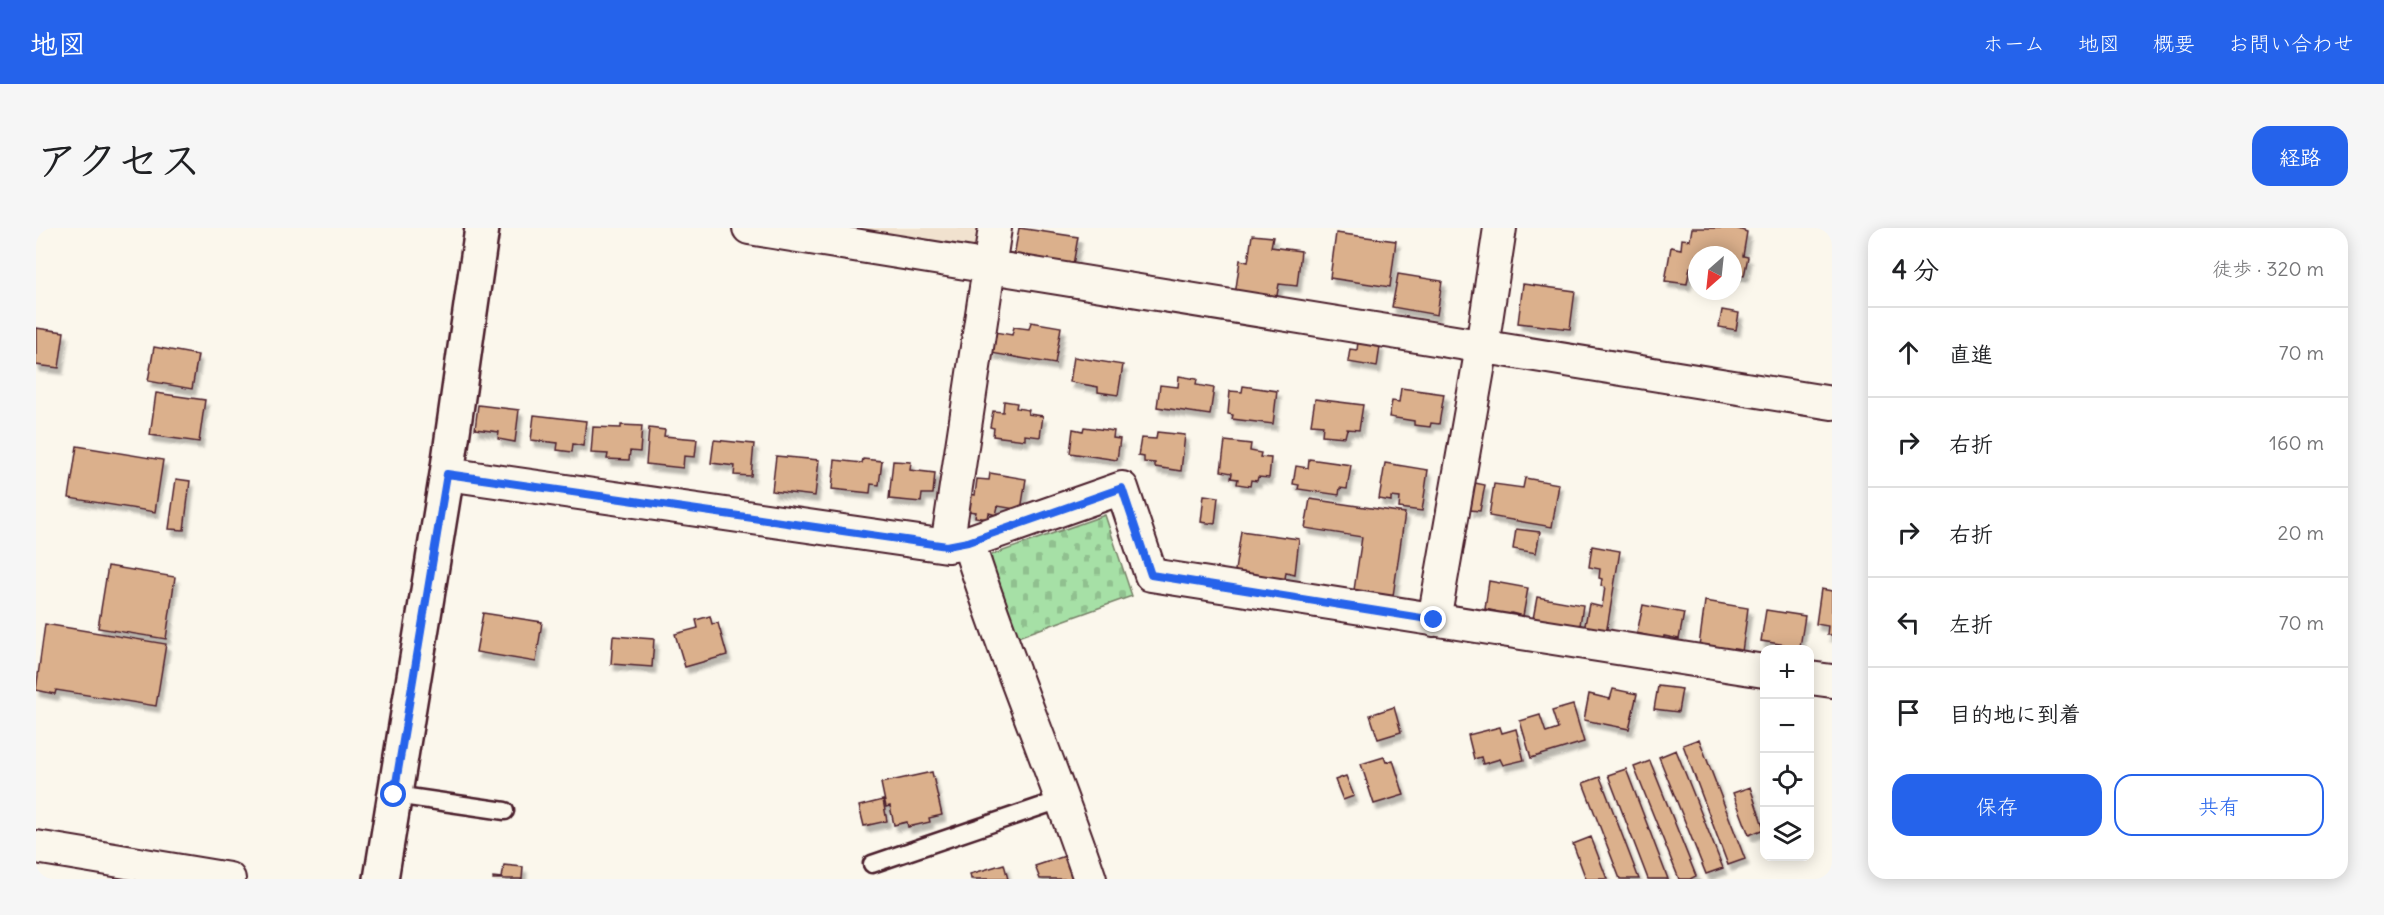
<!DOCTYPE html>
<html lang="ja">
<head>
<meta charset="utf-8">
<style>
	:root { --surface:#fff; --page:#f6f6f6; --text:#202124; --muted:#757577; --line:#e0e0e0; --accent:#2563eb }
	body { margin:0; font-family:Delius,"Klee One",sans-serif; background:var(--page); color:var(--text) }
	.controls { position:absolute; right:18px; bottom:18px; display:grid; overflow:hidden; border-radius:12px; box-shadow:0 3px 15px #0003 }
	.controls button { width:54px; height:54px; display:grid; place-items:center; padding:0; border:0; border-bottom:2px solid var(--line); background:var(--surface); color:var(--text); font:30px sans-serif }
	.compass { position:absolute; left:1652px; top:18px; width:54px; height:54px; border-radius:50%; background:var(--surface); box-shadow:0 3px 15px #0003; rotate:207deg }
	.stop { position:absolute; width:18px; height:18px; margin:-14px; border:4px solid #2563eb; border-radius:50%; background:#fff }
	.stop.end { background:#2563eb; border-color:#fff; box-shadow:0 2px 6px #0008 }
	.list { margin:0; padding:0; list-style:none }
	h2 { display:flex; justify-content:space-between; align-items:center; height:78px; margin:0; padding:0 24px; font-size:26px }
	h2 small { font-size:20px; font-weight:400; color:var(--muted) }
	.list li { display:grid; grid-template-columns:39px 1fr auto; gap:18px; align-items:center; box-sizing:border-box; height:90px; padding:0 24px; border-top:2px solid var(--line) }
	.list b { display:block; font-size:22px; white-space:nowrap }
	.list em { font-size:20px; font-style:normal; color:var(--muted) }
	.actions { display:flex; gap:12px; padding:18px 24px }
	.actions a { flex:1; padding:14px 0; border:2px solid var(--accent); border-radius:18px; text-align:center; font-size:21px; color:var(--accent) }
	.actions .main { background:var(--accent); color:#fff }
	.icon { flex:none; width:33px; height:33px; fill:none; stroke:currentColor; stroke-width:2; stroke-linecap:round; stroke-linejoin:round }
	.map { position:relative; flex:none; width:1796px; height:651px; overflow:hidden; border-radius:18px }
	header { display:flex; align-items:center; gap:36px; box-sizing:border-box; height:84px; padding:0 30px; background:var(--accent); color:#fff }
	header strong { font-size:28px }
	nav { display:flex; gap:33px; margin-inline-start:auto; font-size:21px }
	.intro { display:flex; align-items:center; justify-content:space-between; box-sizing:border-box; height:144px; padding:0 36px }
	h1 { margin:0; font-size:42px }
	.button { padding:15px 27px; border-radius:18px; background:var(--accent); color:#fff; font-size:21px; font-weight:700 }
	main { display:flex; gap:36px; padding:0 36px }
	aside { flex:1; background:var(--surface); border-radius:18px; box-shadow:0 3px 15px #0003 }
	.map>svg:first-child { display:block }
	.built { fill:#f1e2cf }
	.cemetery { fill:url(#cemetery-stones); stroke:#788068; stroke-width:1.5 }
	.building { fill:#dbb08c; stroke:#4a1f2b; stroke-width:1.5; filter:url(#shadow) }
	.lines { fill:none; stroke-linecap:round; stroke-linejoin:round }
	.lane-casing { stroke:#4a1f2b; stroke-width:21 }
	.street-casing { stroke:#4a1f2b; stroke-width:36 }
	.secondary-casing { stroke:#4a1f2b; stroke-width:38 }
	.lane { stroke:#fbf7ec; stroke-width:16 }
	.street { stroke:#fbf7ec; stroke-width:32 }
	.secondary { stroke:#fbf7ec; stroke-width:33 }
	.route { stroke:#2563eb; stroke-width:8 }
</style>
</head>
<body>
<header>
<strong>地図</strong>
<nav><a>ホーム</a><a>地図</a><a>概要</a><a>お問い合わせ</a></nav>
</header>
<div class="intro"><h1>アクセス</h1><a class="button">経路</a></div>
<main>
<div class="map">
<svg width="1796" height="651" viewBox="0 0 1796 651">
	<defs>
		<pattern id="cemetery-stones" width="16" height="16" patternUnits="userSpaceOnUse" patternTransform="scale(1.5)"><rect width="16" height="16" fill="#a6e0a6"/><path d="M2 7V4a2 2 0 0 1 4 0v3zM10 15v-3a2 2 0 0 1 4 0v3z" fill="#90c08f"/></pattern>
		<filter id="shadow"><feDropShadow dx="3.5" dy="6" stdDeviation="1.5" flood-color="#0004"/></filter>
	</defs>
	<rect width="100%" height="100%" fill="#fbf7ec"/>
	<filter id="ink" filterUnits="userSpaceOnUse"><feTurbulence type="fractalNoise" baseFrequency=".0167" numOctaves="2"/><feDisplacementMap in="SourceGraphic" scale="12" xChannelSelector="R" yChannelSelector="G"/><feConvolveMatrix kernelMatrix="1 2 1 2 8 2 1 2 1" color-interpolation-filters="sRGB"/></filter>
	<g filter="url(#ink)">
		<path class="built" d="M788,0H950L947,26Z"/>
		<path class="cemetery" d="M1069,287L1096,368L979,410L950,329Z"/>
		<path class="building" d="M983,0L1042,9L1037,37L978,28Z
			M1656,0H1700L1711,4L1707,28L1712,29L1708,48L1697,46V27H1661V40L1654,39L1651,56L1629,53L1635,19L1645,21L1646,11L1654,12Z
			M1300,5L1360,13L1354,59L1294,50Z
			M1216,7L1237,9L1235,19L1265,23L1261,58L1243,56L1240,73L1199,67L1204,32L1212,34Z
			M1362,46L1406,53L1401,87L1356,79Z
			M1487,56L1539,63L1534,101L1482,95Z
			M1686,82L1703,85L1700,102L1683,99Z
			M995,94L1025,99L1019,136L955,125L959,104L976,107L978,99L993,101Z
			M0,100L28,104L23,140L0,137Z
			M1322,114L1344,118L1341,139L1312,134L1314,121L1321,122Z
			M118,119L162,127L156,161L112,153Z
			M1038,129L1087,137L1082,167L1062,164V159L1034,154Z
			M1143,148L1161,151L1160,157L1178,160L1174,187L1121,179L1124,157L1142,159Z
			M1207,158L1241,163L1237,196L1196,191L1197,187L1192,186L1194,163L1206,164Z
			M1365,160L1408,166L1403,196L1395,195L1394,199L1378,197V193L1353,189L1356,173L1363,174Z
			M120,165L169,172L163,214L114,207Z
			M1279,171L1327,177L1323,202L1311,201L1309,209L1286,207L1287,197L1275,196Z
			M968,173L981,175L980,180L993,182L992,186L1007,188L1004,209L989,207V212L957,208L958,200L954,199L957,183L967,184Z
			M442,177L483,182L479,214L462,211L463,204L439,201Z
			M498,187L550,193L547,218L537,216L536,224L521,222L522,215L495,212Z
			M585,197L606,198L604,224L594,223L593,232L571,231L572,226L555,225L557,199L585,200Z
			M1048,199L1078,203L1077,210L1084,211L1081,232L1034,225L1037,201L1047,203Z
			M613,200L629,202L628,208L661,211L659,229L648,228L647,240L610,236Z
			M1121,204L1149,207L1145,243L1119,239V235L1108,234V229L1102,228L1105,210L1120,211Z
			M678,212L718,216L715,248L698,247L699,238L675,235Z
			M1189,213L1215,216L1214,223L1225,225L1224,229L1235,230L1233,250L1222,249L1221,253L1215,252L1214,258L1201,256L1202,251L1195,250L1196,245L1185,243Z
			M41,218L127,232L119,284L33,270Z
			M740,228L783,232L779,268L736,263Z
			M827,231L846,233L843,257L835,256L834,265L796,261L799,232L826,235Z
			M1273,231L1315,237L1311,261L1304,260L1303,267L1262,261L1263,257L1257,256L1260,238L1272,240Z
			M857,233L875,234L874,242L899,245L897,266H886L885,274L853,271Z
			M1349,235L1392,242L1386,283L1363,280L1364,270L1355,269V273L1343,271Z
			M954,245L990,251L985,282L962,278L960,287L953,285L952,291L939,289L940,284L932,283L935,266L939,267L941,251L953,252Z
			M1489,250L1523,256L1516,299L1453,288L1458,256L1487,260Z
			M140,251L154,253L148,302L133,301Z
			M1439,255L1449,257L1444,283L1434,282Z
			M1168,267L1182,269L1179,296L1165,294Z
			M1274,271L1369,285L1357,368L1318,362L1326,309L1269,300Z
			M1480,301L1504,304L1500,325L1477,321Z
			M1205,303L1263,311L1259,346L1250,344L1249,351L1242,350L1241,355L1198,349Z
			M1556,318L1584,323L1570,406L1548,402L1553,376L1566,379L1569,359L1565,358L1566,351L1563,350L1564,341L1553,339Z
			M72,338L139,349L130,411L62,400Z
			M1453,353L1492,360L1487,388L1475,385L1473,393L1458,391L1459,383L1449,381Z
			M1785,361L1796,363V407H1791L1792,398L1780,396Z
			M1501,369L1547,377L1543,404L1497,391Z
			M1669,373L1712,380L1706,424L1663,418Z
			M1607,377L1648,385L1643,411L1628,408L1626,417L1612,415L1613,408L1601,405Z
			M1730,382L1769,388L1764,419L1725,413Z
			M447,385L506,394L500,434L440,424Z
			M674,388L676,396L682,395L691,427L649,439L639,406L662,400L660,392Z
			M9,396L130,416L120,478L20,462L19,466L0,462Z
			M577,408L618,411L616,439L575,436Z
			M1622,458L1646,461L1642,484L1618,481Z
			M1577,461L1601,466L1593,501L1548,492L1553,466L1574,471Z
			M1537,477L1548,514L1495,530L1484,493L1504,487L1510,505L1522,501L1516,483Z
			M1358,479L1365,504L1342,511L1334,487Z
			M1464,499L1466,505L1480,501L1488,532L1467,537L1464,531L1447,536L1445,529L1438,531L1432,507Z
			M1663,511L1709,631L1692,637L1647,517Z
			M1640,522L1687,640L1670,646L1623,529Z
			M1348,529L1350,534L1357,532L1368,567L1338,576L1325,536Z
			M1614,533L1660,648L1654,651H1643L1598,539Z
			M1590,541L1632,651H1612L1572,547Z
			M896,544L906,587L893,590L894,594L872,599L871,594L858,597L854,578L850,579L845,555Z
			M1310,548L1318,568L1307,572L1299,552Z
			M1564,549L1603,651H1584L1547,555Z
			M1714,559L1728,601L1713,607L1697,565Z
			M847,572L851,593L828,598L823,578Z
			M1555,609L1571,651H1550L1537,616Z
			M1035,626L1043,651H1004L999,638Z
			M968,636L972,651H935L934,646Z
			M468,637L487,639L486,651H457V649L466,650Z"/>
		<g class="lines">
			<defs>
				<path id="lane" d="M359,567L469,583
					M836,636L1027,571"/>
				<path id="street" d="M713,0L1796,175
					M411,246L911,318L959,0
					M932,314L1086,260L1115,347L1728,443
					M912,318L932,314C968,428 1016,538 1054,651
					M1398,392L1446,119L1464,0
					M1774,450L1796,453
					M0,619L193,651"/>
				<path id="secondary" d="M345,651L411,246L446,0"/>
			</defs>
			<use href="#lane" class="lane-casing"/>
			<use href="#street" class="street-casing"/>
			<use href="#secondary" class="secondary-casing"/>
			<use href="#lane" class="lane"/>
			<use href="#street" class="street"/>
			<use href="#secondary" class="secondary"/>
		</g>
	</g>
	<g class="lines" filter="url(#ink)">
		<path class="route" d="M358,567L411,246L911,318L932,314L1086,260L1115,347L1398,392"/>
	</g>
</svg>
<div class="controls">
<button>+</button>
<button>−</button>
<button><svg class="icon" aria-label="locate" viewBox="0 0 24 24"><circle cx="12" cy="12" r="6"/><path d="M12 2v4M12 18v4M2 12h4M18 12h4"/></svg></button>
<button><svg class="icon" aria-label="layers" viewBox="0 0 24 24"><path d="M12 4l9 5-9 5-9-5zM3 14l9 5 9-5"/></svg></button>
</div>
<svg class="compass" viewBox="-18 -18 36 36"><path d="M0-13l5 13h-10z" fill="#e53935"/><path d="M0 13l5-13h-10z" fill="#757577"/></svg>
<div class="stop" style="left:358px;top:567px"></div>
<div class="stop end" style="left:1398px;top:392px"></div>
</div>
<aside>
<h2>4 分<small>徒歩 · 320 m</small></h2>
<ul class="list">
<li><svg class="icon" aria-label="ahead" viewBox="0 0 24 24"><path d="M12 20V5M6 11l6-6 6 6"/></svg><div><b>直進</b></div><em>70 m</em></li>
<li><svg class="icon" aria-label="right" viewBox="0 0 24 24"><path d="M7 20v-9h11M14 6l5 5-5 5"/></svg><div><b>右折</b></div><em>160 m</em></li>
<li><svg class="icon" aria-label="right" viewBox="0 0 24 24"><path d="M7 20v-9h11M14 6l5 5-5 5"/></svg><div><b>右折</b></div><em>20 m</em></li>
<li><svg class="icon" aria-label="left" viewBox="0 0 24 24"><path d="M17 20v-9H6M10 6l-5 5 5 5"/></svg><div><b>左折</b></div><em>70 m</em></li>
<li><svg class="icon" aria-label="arrive" viewBox="0 0 24 24"><path d="M6 21V4h12l-3 4 3 4H6"/></svg><div><b>目的地に到着</b></div></li>
</ul>
<div class="actions"><a class="main">保存</a><a>共有</a></div>
</aside>
</main>
</body>
</html>
